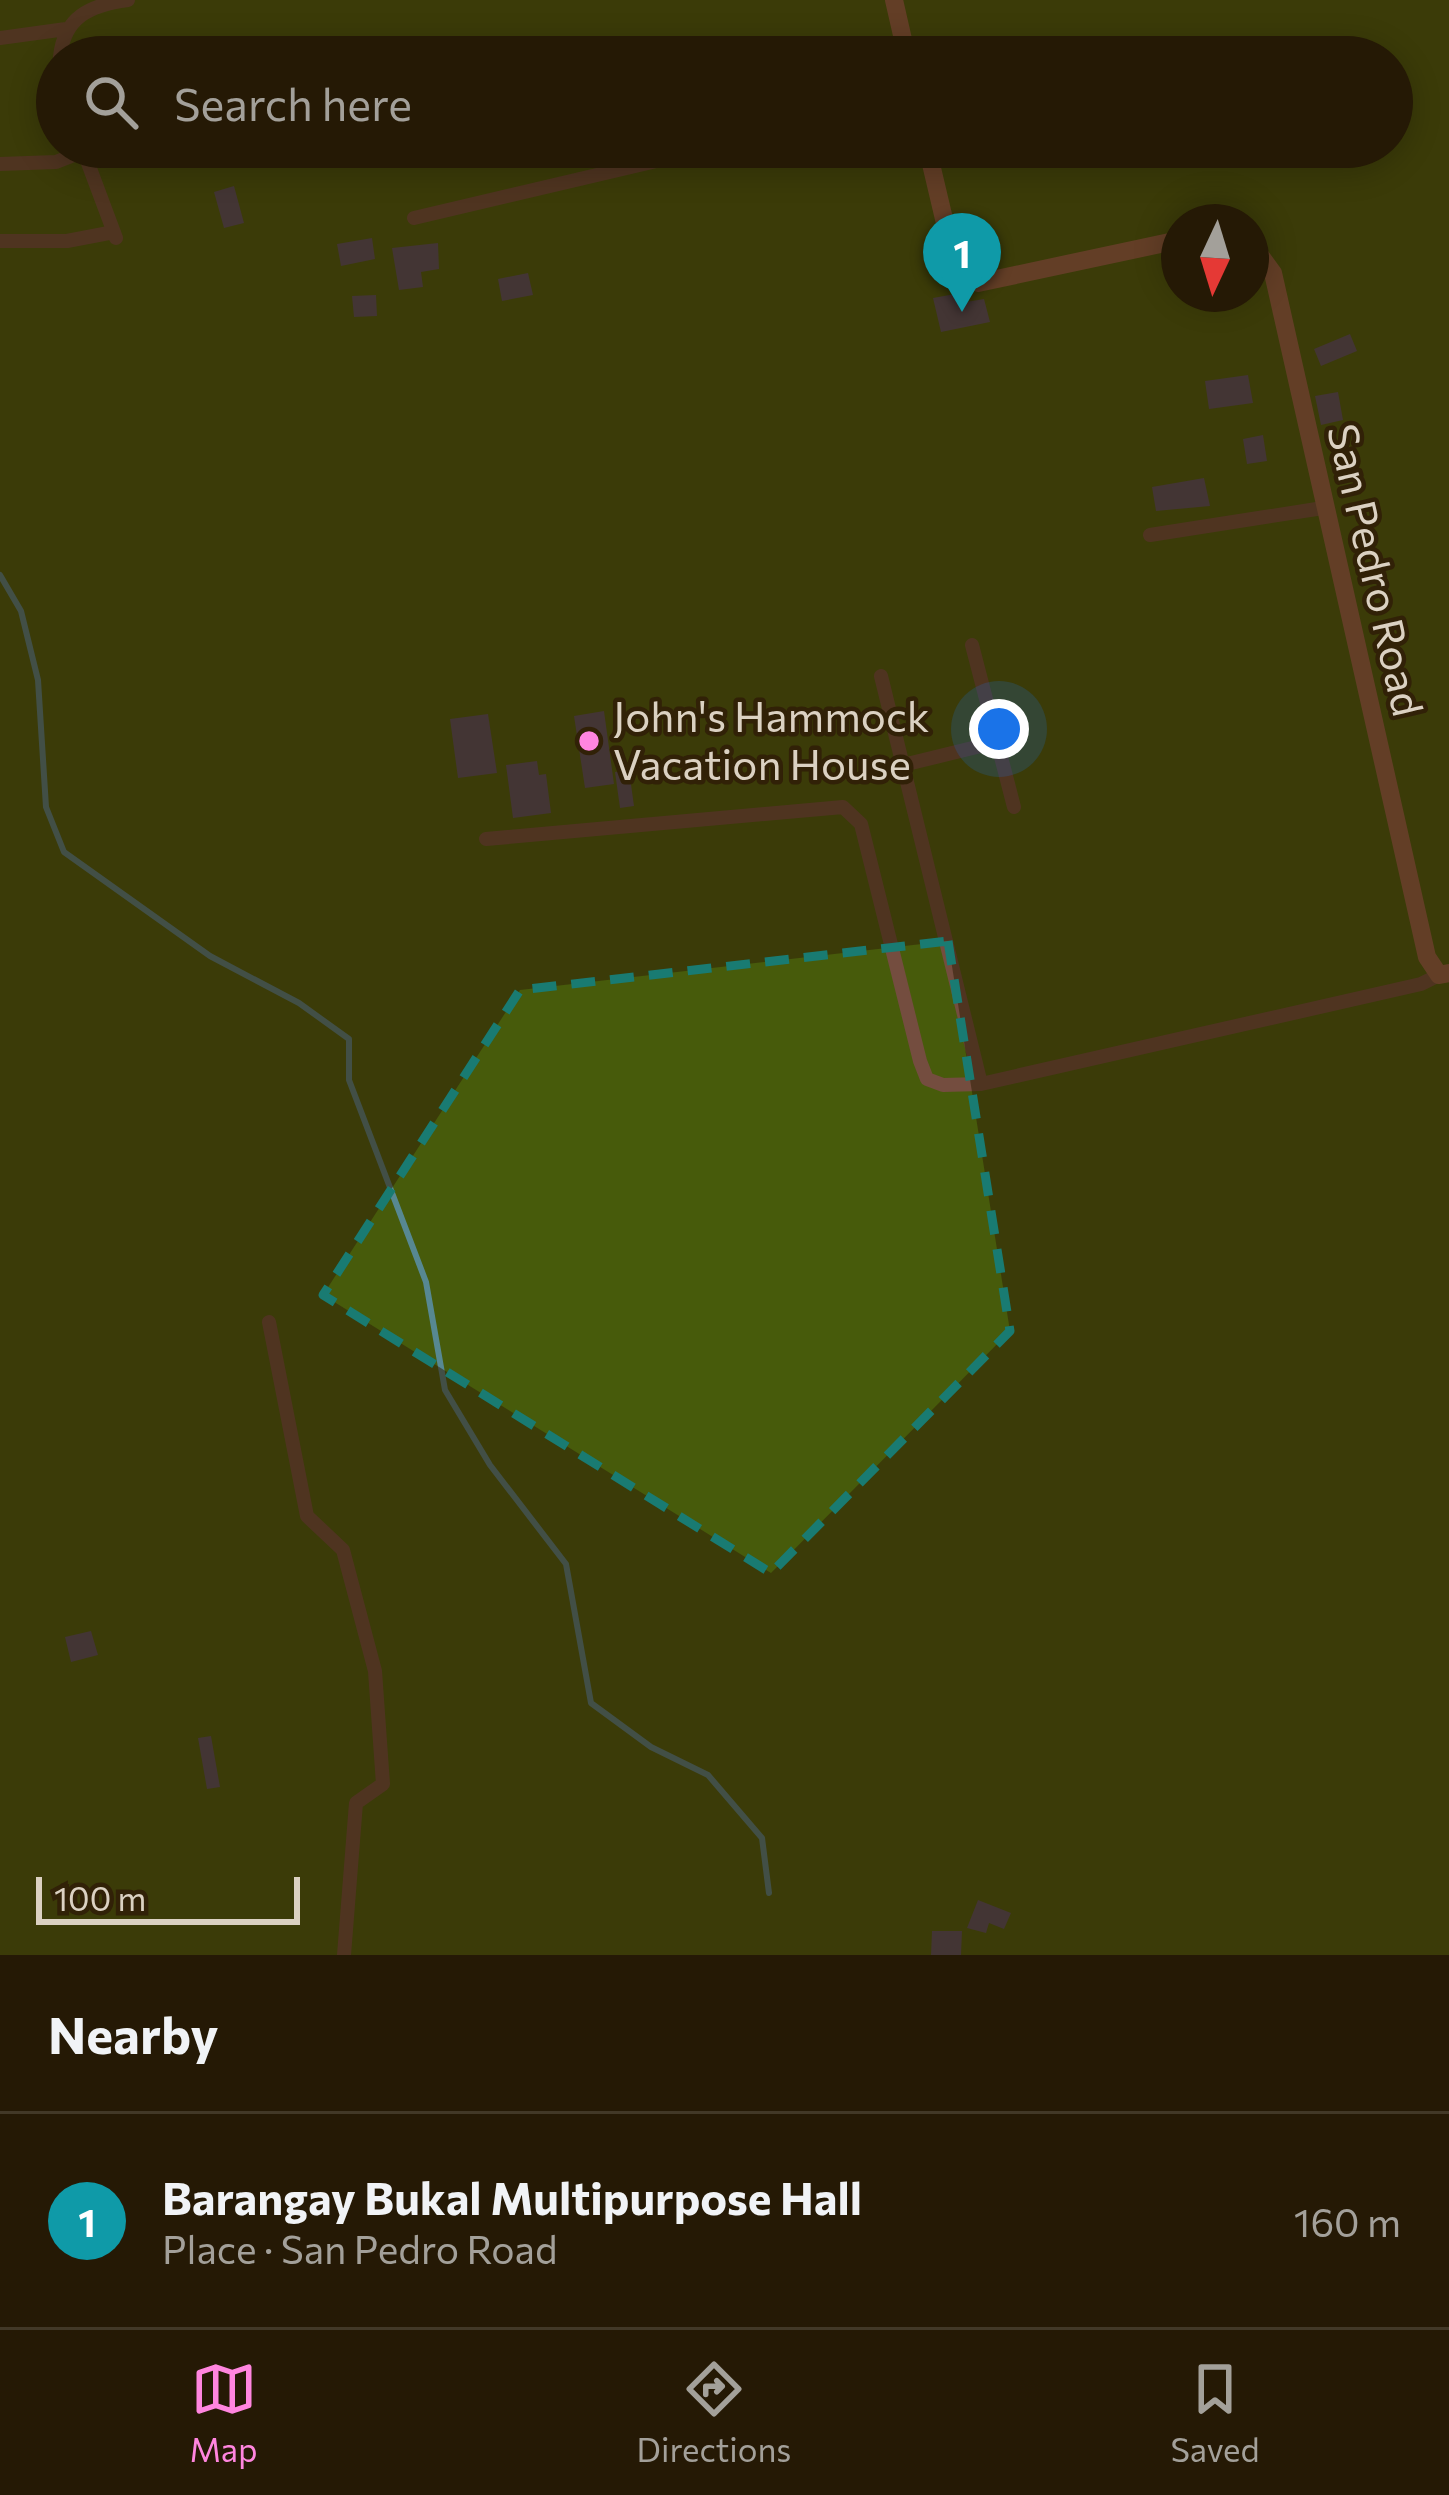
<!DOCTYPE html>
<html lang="en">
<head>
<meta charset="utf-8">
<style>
	:root { --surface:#251905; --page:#2d220f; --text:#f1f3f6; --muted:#a3a09a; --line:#423827; --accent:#ff85df }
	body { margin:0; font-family:Commissioner,sans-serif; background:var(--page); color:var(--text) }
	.compass { position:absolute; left:1161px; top:204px; width:108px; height:108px; border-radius:50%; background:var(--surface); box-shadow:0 6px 30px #0003; rotate:184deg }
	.scale { position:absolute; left:36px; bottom:30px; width:264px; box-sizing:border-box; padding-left:12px; border:6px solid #dbd1c2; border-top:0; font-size:33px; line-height:42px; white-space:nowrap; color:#dbd1c2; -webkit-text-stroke:9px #312107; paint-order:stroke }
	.you { position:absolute; left:999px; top:729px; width:42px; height:42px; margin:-30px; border:9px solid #fff; border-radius:50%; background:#1a73e8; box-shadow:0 0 0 18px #1a73e833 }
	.badge { display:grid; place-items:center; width:78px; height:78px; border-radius:50%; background:var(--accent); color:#fff; font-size:39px; font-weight:700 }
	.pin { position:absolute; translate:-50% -99px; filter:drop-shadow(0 3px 6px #0008) }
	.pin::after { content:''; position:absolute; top:63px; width:42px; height:36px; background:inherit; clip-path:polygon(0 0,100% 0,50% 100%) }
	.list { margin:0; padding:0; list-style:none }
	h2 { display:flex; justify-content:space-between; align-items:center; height:156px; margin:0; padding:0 48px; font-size:51px }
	h2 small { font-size:39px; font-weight:400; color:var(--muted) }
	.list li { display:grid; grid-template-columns:78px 1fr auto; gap:36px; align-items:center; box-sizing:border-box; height:216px; padding:0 48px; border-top:3px solid var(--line) }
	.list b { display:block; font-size:45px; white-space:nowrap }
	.list p { margin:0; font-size:39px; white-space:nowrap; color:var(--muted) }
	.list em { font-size:39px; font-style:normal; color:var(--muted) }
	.icon { flex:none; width:66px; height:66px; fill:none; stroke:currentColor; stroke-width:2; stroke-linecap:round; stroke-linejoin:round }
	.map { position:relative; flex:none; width:1449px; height:1955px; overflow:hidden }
	.search { position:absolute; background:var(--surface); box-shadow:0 6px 30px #0003; left:36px; right:36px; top:36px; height:132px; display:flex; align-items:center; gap:30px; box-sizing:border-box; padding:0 42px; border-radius:66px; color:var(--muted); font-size:45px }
	.sheet { height:372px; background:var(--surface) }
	nav { display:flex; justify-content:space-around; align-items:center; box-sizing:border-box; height:168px; border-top:3px solid var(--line); background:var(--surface); font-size:33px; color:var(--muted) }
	nav a { display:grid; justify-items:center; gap:6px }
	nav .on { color:var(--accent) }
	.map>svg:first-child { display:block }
	.forest { fill:#475b0b; fill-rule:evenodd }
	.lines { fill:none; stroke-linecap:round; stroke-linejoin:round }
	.stream { stroke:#578892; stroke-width:6 }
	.building { fill:#594f6a }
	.lane { stroke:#744d3f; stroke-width:8 }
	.street { stroke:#744d3f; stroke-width:14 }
	.secondary { stroke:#a1634c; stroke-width:18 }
	.marked { fill:none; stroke:#197b72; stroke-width:9; stroke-dasharray:24 15; stroke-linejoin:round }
	.poi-dot { fill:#ff85df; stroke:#312107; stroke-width:4.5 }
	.labels { text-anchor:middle; stroke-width:9; stroke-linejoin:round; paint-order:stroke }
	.street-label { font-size:42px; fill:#dbd1c2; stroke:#312107 }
	.poi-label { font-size:42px; fill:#dbd1c2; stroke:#312107; text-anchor:start }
</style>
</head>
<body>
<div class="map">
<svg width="1449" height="1955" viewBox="0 0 1449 1955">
	<rect width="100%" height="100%" fill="#312107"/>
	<path class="forest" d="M0,0H1449V1955H0ZM57,57H1392V147H57ZM1179,222H1251V294H1179Z"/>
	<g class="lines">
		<path class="stream" d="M0,575L21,611L38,680L46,807L64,852L210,956L299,1003L349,1039V1080L426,1282L445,1390L490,1465L566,1564L591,1703L651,1747L708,1775L762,1838L769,1893"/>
	</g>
	<path class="building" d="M234,186L244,223L224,228L214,192Z
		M372,238L375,259L341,266L337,244Z
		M438,243L439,269L421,272L423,287L399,290L392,248Z
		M528,273L533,295L502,301L498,279Z
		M955,294L966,302L984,299L990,322L941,332L933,298Z
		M376,295L377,316L354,317L352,296Z
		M1350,334L1357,351L1321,366L1314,349Z
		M1248,375L1253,403L1209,409L1205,381Z
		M1338,392L1343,420L1321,425L1315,396Z
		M1263,435L1267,461L1247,464L1243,439Z
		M1204,478L1210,506L1156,511L1152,487Z
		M604,711L614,784L585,788L574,716Z
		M488,714L497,773L458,778L450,719Z
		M537,761L539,775L546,774L551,813L513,818L506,765Z
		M629,770L634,806L620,808L615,772Z
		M91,1631L98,1655L71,1662L65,1637Z
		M211,1736L220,1787L207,1789L198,1738Z
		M978,1900L1011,1913L1004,1929L989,1923L986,1933L967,1928Z
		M932,1931H962L961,1955H931Z"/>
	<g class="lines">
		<path class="lane" d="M1036,57L1061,52"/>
		<path class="street" d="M0,38L66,29
			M60,57C64,17 90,5 128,0
			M82,147L116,238
			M0,164L56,162L84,151
			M414,218L716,147
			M0,241H67L114,232
			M1150,535L1323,508
			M972,645L1014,807
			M881,676L981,1084
			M903,765L997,742
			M486,839L843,807L861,824L920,1061L927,1079L943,1085L981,1084L1421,984L1439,975
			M269,1322L307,1516L343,1550L375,1671L383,1784L356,1803L344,1955"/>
		<path class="secondary" d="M894,0L907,57
			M927,147L953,257L978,283L1179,240
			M1251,243L1273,273L1427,957L1439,975L1449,973"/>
	</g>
	<path d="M0 0H1449V1955H0ZM948,941L1010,1331L771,1573L323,1295L520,990Z" fill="#312107" fill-opacity=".55" fill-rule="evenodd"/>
	<path class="marked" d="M948,941L1010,1331L771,1573L323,1295L520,990Z"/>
	<circle class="poi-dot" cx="589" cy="741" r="12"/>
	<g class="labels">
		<g class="street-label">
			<text transform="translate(1375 570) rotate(77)" y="15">San Pedro Road</text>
		</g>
		<g class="poi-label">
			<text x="613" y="732">John's Hammock<tspan x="613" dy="48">Vacation House</tspan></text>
		</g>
	</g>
</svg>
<svg class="compass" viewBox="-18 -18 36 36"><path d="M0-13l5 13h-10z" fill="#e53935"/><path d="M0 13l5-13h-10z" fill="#a3a09a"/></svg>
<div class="scale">100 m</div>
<div class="you"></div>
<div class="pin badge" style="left:962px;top:312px;background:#0f9aa8">1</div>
<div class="search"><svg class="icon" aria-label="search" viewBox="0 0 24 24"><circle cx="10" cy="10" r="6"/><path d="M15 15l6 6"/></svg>Search here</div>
</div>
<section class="sheet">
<h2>Nearby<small></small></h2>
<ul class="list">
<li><span class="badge" style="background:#0f9aa8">1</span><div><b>Barangay Bukal Multipurpose Hall</b><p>Place · San Pedro Road</p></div><em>160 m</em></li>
</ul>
</section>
<nav>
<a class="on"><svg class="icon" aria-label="map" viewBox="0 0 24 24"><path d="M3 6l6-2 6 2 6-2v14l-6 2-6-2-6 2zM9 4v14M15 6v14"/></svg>Map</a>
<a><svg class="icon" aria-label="directions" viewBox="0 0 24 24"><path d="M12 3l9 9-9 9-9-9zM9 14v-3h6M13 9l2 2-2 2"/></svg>Directions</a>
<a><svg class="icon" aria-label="saved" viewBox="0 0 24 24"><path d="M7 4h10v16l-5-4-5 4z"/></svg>Saved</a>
</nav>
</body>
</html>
